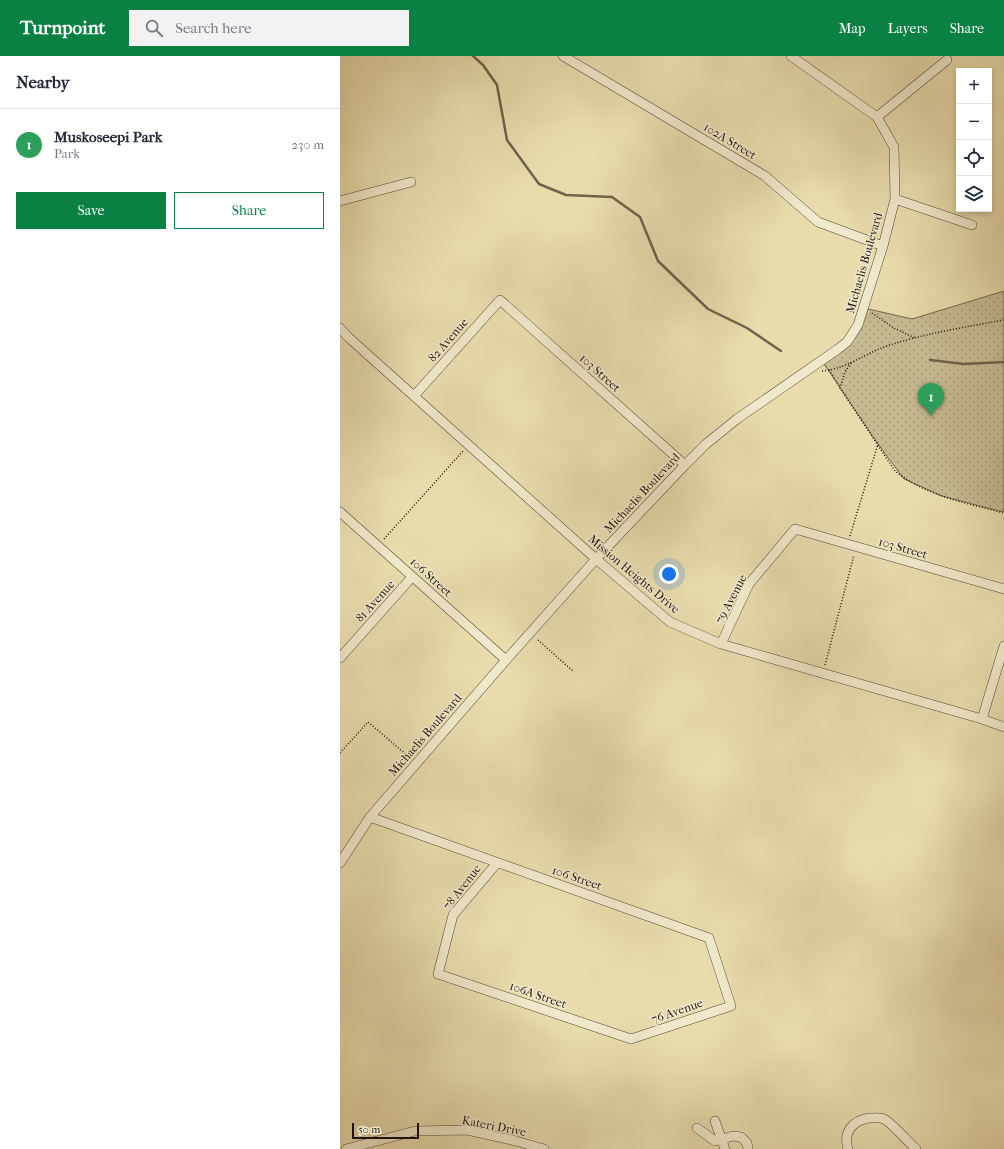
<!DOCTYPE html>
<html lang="en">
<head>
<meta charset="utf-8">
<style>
	:root { --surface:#fff; --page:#f2f2f3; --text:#1f2937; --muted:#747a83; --line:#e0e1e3; --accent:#0b8043 }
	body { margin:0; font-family:"IM FELL French Canon",serif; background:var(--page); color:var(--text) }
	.controls { position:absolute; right:12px; top:12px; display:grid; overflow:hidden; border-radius:0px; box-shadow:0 2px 6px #0003 }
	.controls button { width:36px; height:36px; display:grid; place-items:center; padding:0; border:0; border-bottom:1px solid var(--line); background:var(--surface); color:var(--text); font:20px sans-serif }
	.scale { position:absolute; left:12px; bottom:10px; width:67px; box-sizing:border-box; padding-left:4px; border:2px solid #211409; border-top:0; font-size:11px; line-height:14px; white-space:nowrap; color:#211409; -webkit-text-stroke:3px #f0e8ca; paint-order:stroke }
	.you { position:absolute; left:329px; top:518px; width:14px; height:14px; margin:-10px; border:3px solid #fff; border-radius:50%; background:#1a73e8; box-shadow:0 0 0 6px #1a73e833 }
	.badge { display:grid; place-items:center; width:26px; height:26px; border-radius:50%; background:var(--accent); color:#fff; font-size:13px; font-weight:700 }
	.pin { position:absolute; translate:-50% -33px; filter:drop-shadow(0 1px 2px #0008) }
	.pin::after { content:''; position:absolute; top:21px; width:14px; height:12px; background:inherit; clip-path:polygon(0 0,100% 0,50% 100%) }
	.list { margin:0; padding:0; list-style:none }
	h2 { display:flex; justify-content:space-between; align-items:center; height:52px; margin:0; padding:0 16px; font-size:17px }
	h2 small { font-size:13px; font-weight:400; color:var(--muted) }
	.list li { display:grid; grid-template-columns:26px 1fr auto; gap:12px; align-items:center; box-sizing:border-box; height:72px; padding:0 16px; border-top:1px solid var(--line) }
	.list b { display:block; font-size:15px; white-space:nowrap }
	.list p { margin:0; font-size:13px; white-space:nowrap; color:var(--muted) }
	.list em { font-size:13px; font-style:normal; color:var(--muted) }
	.actions { display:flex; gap:8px; padding:12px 16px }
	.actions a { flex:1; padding:9px 0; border:1px solid var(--accent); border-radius:0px; text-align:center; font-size:14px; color:var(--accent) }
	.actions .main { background:var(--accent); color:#fff }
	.icon { flex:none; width:22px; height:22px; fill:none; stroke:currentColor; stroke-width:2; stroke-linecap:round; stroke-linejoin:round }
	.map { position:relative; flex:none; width:664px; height:1093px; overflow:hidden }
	header { display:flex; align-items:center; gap:24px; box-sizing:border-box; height:56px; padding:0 20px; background:var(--accent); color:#fff }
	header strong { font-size:19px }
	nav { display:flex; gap:22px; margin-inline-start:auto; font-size:14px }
	.search { width:280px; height:36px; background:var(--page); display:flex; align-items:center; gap:10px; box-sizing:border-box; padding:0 14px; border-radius:0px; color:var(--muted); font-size:15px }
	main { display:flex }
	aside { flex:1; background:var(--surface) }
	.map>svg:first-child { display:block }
	.park { fill:url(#park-dots); stroke:#74674d }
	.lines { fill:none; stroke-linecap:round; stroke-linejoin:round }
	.stream { stroke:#70634a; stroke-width:2.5 }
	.minor-casing { stroke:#534632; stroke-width:10 }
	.path { stroke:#211409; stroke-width:1.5; stroke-dasharray:1 2; stroke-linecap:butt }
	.minor { stroke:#f0e8ca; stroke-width:9 }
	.labels { text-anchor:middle; stroke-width:3; stroke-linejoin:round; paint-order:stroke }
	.street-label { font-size:12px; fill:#211409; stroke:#f0e8ca }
</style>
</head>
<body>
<header>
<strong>Turnpoint</strong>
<div class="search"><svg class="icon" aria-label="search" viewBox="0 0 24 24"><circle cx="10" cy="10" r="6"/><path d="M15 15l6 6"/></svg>Search here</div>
<nav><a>Map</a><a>Layers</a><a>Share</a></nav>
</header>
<main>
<aside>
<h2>Nearby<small></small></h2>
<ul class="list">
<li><span class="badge" style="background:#2e9e5b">1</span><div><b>Muskoseepi Park</b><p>Park</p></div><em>230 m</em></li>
</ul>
<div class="actions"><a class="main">Save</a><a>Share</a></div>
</aside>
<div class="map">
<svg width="664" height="1093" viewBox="0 0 664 1093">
	<defs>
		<pattern id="park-dots" width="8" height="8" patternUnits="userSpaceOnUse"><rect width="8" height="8" fill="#c6ba91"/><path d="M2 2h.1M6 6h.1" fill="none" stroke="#aa9f7c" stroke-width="1.8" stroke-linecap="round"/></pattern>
	</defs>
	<rect width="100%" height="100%" fill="#e8dcad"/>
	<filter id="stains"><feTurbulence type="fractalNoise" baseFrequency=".005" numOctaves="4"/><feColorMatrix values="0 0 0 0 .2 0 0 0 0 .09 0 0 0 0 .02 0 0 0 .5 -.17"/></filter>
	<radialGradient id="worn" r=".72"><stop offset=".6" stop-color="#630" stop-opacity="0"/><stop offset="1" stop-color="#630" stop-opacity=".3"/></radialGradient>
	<path class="park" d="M664,235V453L663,456L602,440L564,423L538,388L482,305L498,293L524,252L572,263Z"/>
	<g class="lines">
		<path class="stream" d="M133,0L143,9L157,29L167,84L199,128L226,139L272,141L300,161L318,205L368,253L407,272L441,295
			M590,304L624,308L664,306"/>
		<defs>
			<path id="minor" d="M223,0L425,120L478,166L543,190
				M537,61L607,4
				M555,143L632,169
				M0,145L71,126
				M0,272L8,281L256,503L330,566L381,588L642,663L664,671
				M74,340L160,244L345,409
				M0,456L166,604
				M381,588L409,528L455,473L664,533
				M0,602L72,521
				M642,663L664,590
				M30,761L369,882L391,950L291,983L98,918L113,859L157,807
				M0,807L30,761L166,604L256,503L345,409L366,388L397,363L498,293L507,286L518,269L543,190L555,143L554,91L537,61L451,0
				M375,1065L385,1093
				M357,1072L375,1085L393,1080L401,1081L407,1087L408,1093
				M6,1093L75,1075L127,1074L176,1085L204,1093
				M508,1093C503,1076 512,1065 529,1062C534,1062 539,1061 544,1063C552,1067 568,1086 576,1093"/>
		</defs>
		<use href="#minor" class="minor-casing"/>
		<path class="path" d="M532,257L554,272L575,282
			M511,307L505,316L500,332L555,415C586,440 626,447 664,457
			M489,314L500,331
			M482,315C507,313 527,296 550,289C587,277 626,271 664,264
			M510,480L538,388
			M44,483L123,395
			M198,584L234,616
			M485,609L514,499
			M0,697L28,666L69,701"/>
		<use href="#minor" class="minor"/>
	</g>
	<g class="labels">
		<g class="street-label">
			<text transform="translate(390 85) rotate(31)" y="4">102A Street</text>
			<text transform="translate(524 207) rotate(-74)" y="4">Michaelis Boulevard</text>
			<text transform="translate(108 284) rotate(-49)" y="4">82 Avenue</text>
			<text transform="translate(260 317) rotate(42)" y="4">103 Street</text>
			<text transform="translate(302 437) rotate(-47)" y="4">Michaelis Boulevard</text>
			<text transform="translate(563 492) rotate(16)" y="4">103 Street</text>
			<text transform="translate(294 518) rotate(40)" y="4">Mission Heights Drive</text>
			<text transform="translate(91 521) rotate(42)" y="4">106 Street</text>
			<text transform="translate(391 543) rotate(-62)" y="4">79 Avenue</text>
			<text transform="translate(35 545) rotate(-48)" y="4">81 Avenue</text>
			<text transform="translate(85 679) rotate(-49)" y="4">Michaelis Boulevard</text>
			<text transform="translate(237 822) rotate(19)" y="4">106 Street</text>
			<text transform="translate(122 831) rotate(-52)" y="4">78 Avenue</text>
			<text transform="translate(198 939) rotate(19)" y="4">106A Street</text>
			<text transform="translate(337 955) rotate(-19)" y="4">76 Avenue</text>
			<text transform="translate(154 1070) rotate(11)" y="4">Kateri Drive</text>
		</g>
	</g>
	<rect width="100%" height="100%" filter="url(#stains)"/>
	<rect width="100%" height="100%" fill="url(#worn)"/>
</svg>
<div class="controls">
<button>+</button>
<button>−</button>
<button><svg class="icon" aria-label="locate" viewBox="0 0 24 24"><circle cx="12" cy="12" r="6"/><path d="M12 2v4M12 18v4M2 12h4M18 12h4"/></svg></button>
<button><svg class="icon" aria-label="layers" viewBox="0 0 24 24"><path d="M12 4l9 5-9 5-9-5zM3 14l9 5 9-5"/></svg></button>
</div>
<div class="scale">50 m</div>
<div class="you"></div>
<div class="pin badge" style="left:591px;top:360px;background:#2e9e5b">1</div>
</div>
</main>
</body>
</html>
